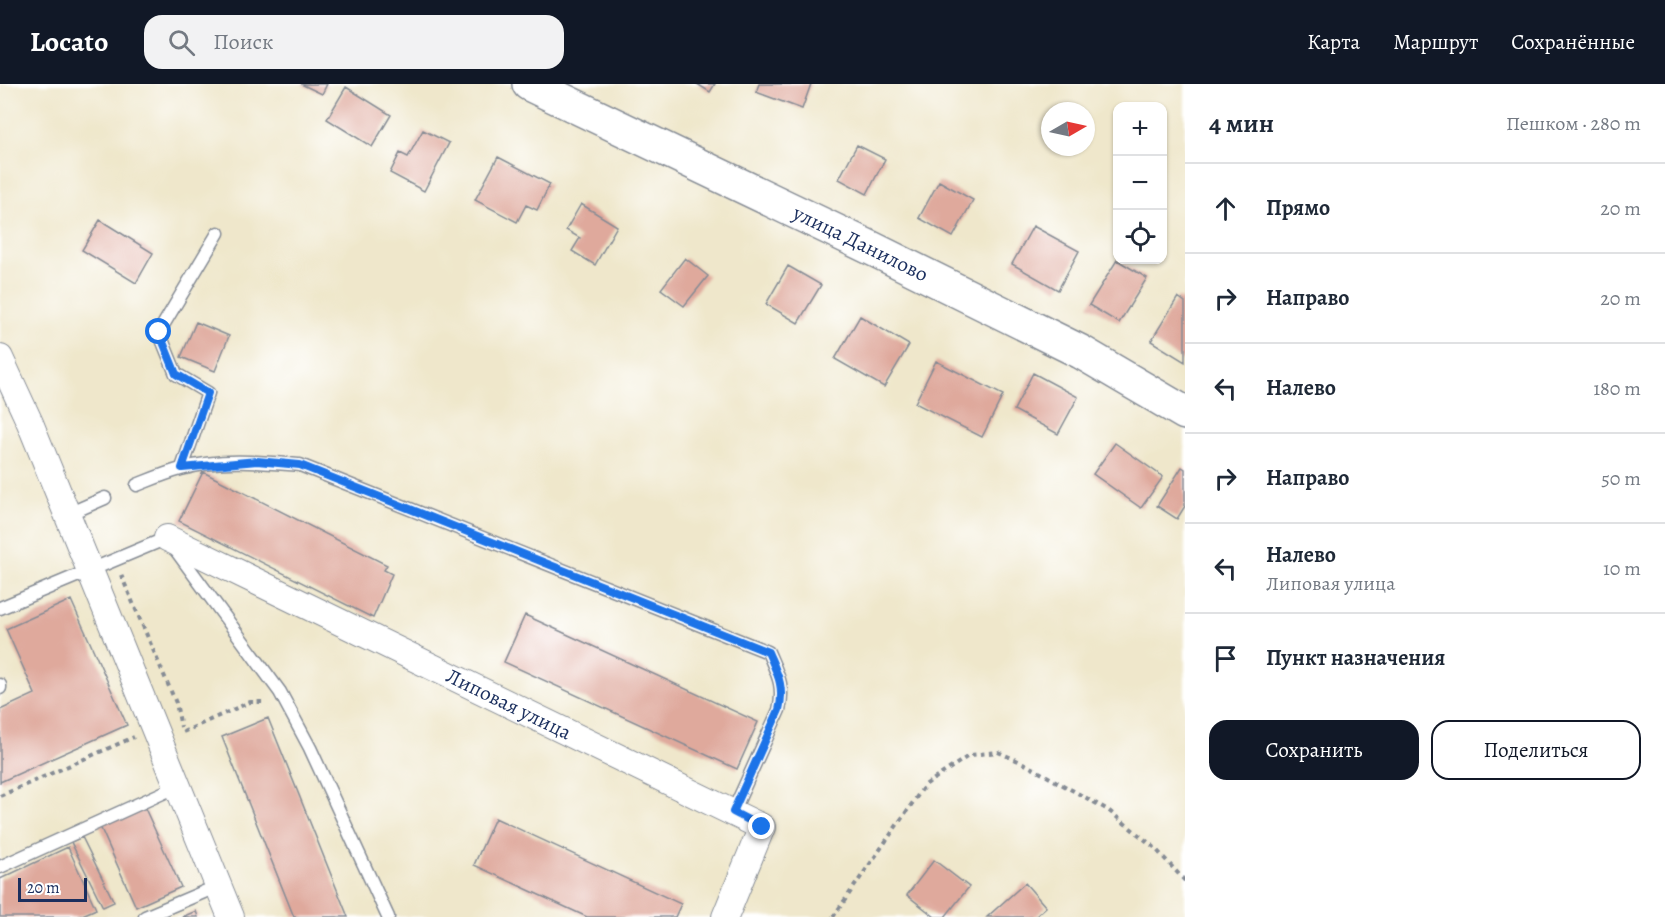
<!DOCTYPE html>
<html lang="ru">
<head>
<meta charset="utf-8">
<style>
	:root { --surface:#fff; --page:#f2f2f3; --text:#1f2937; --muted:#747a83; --line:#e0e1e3; --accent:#111827 }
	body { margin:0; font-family:Alegreya,serif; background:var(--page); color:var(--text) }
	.controls { position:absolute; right:18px; top:18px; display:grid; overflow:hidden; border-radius:12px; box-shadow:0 2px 4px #0004 }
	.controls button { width:54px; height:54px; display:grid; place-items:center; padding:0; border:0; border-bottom:2px solid var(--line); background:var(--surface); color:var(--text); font:30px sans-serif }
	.compass { position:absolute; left:1041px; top:18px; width:54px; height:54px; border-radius:50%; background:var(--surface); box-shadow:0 2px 4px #0004; rotate:81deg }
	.scale { position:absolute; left:18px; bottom:15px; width:69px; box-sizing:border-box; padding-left:6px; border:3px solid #1b2f5e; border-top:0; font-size:16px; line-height:21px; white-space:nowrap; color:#1b2f5e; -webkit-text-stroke:4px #fff; paint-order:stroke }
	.stop { position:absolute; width:18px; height:18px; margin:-14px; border:4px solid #1a73e8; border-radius:50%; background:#fff }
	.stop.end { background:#1a73e8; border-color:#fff; box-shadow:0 2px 6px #0008 }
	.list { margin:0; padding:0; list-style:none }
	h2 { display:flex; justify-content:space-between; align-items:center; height:78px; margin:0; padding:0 24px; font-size:26px }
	h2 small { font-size:20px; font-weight:400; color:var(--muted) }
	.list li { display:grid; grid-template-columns:39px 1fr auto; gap:18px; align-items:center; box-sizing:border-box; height:90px; padding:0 24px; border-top:2px solid var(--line) }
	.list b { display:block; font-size:22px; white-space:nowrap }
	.list p { margin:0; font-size:20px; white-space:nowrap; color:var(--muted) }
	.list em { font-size:20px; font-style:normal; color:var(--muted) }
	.actions { display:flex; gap:12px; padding:18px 24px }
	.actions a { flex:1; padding:14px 0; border:2px solid var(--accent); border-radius:18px; text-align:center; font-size:21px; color:var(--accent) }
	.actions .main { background:var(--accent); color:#fff }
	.icon { flex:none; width:33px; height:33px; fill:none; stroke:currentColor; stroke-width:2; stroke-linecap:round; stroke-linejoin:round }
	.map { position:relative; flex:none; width:1185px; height:833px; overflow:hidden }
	header { display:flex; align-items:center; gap:36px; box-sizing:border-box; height:84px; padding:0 30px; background:var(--accent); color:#fff }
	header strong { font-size:28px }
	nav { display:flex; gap:33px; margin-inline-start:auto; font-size:21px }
	.search { width:420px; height:54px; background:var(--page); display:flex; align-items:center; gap:15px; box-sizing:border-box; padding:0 21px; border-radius:18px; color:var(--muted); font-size:22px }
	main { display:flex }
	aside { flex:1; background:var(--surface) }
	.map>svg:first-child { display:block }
	.building { fill:#dfa99c }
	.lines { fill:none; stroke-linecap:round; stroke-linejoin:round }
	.lane-casing { stroke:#858b94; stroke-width:15 }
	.street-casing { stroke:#858b94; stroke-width:28 }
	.secondary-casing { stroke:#858b94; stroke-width:36 }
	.path { stroke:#858b94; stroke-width:4; stroke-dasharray:4.5 4.5; stroke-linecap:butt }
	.lane { stroke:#fff; stroke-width:12 }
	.street { stroke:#fff; stroke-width:26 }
	.secondary { stroke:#fff; stroke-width:33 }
	.route { stroke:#1a73e8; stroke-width:8 }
	.labels { text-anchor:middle; stroke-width:4.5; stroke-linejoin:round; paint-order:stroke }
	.street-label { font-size:21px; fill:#1b2f5e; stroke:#fff }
</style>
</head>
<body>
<header>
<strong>Locato</strong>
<div class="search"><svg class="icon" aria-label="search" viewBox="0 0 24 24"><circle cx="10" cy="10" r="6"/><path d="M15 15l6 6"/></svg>Поиск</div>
<nav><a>Карта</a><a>Маршрут</a><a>Сохранённые</a></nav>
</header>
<main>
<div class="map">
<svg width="1185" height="833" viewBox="0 0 1185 833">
	<rect width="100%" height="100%" fill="#fff"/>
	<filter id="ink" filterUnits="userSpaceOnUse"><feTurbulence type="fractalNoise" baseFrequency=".0167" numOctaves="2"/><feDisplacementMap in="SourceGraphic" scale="12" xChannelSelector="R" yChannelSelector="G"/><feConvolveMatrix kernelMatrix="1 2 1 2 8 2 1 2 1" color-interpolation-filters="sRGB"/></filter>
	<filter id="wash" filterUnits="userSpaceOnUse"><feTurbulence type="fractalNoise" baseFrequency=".008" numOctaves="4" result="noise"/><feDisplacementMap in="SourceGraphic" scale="24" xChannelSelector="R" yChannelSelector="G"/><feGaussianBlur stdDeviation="1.35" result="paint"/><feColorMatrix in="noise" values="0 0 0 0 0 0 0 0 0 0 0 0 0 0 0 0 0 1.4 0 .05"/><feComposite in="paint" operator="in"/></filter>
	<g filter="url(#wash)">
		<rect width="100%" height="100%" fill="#efe7cb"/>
		<g id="blocks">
			<path class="building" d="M301,0H327L322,10Z
				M697,0H715L710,8Z
				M759,0H811L802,25L756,8Z
				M346,3L391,31L372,63L327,35Z
				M423,46L449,59L424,107L390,89L400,69L408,73Z
				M857,61L885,75L867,110L839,95Z
				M498,73L550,100L537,126L526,121L517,138L475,116Z
				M939,97L973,116L953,153L919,134Z
				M581,120L617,142L595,181L572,167L580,154L566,146Z
				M100,136L153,169L136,199L82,166Z
				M1033,142L1079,167L1058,206L1012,180Z
				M685,174L708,192L684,222L661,205Z
				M1117,176L1147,194L1119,239L1089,221Z
				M788,182L821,201L798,239L766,220Z
				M1178,213L1185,218V278L1151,257Z
				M860,232L909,261L884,303L835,275Z
				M196,238L229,252L215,287L181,273Z
				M936,277L1003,311L982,353L915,319Z
				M1033,289L1078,313L1058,350L1014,326Z
				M1115,359L1163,393L1141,424L1093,390Z
				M1182,383L1185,385V422L1177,435L1157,422Z
				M203,388L387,481L384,486L392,490L373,534L179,437Z
				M71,516L127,641L0,698V626L35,610L6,545Z
				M525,531L758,638L737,685L504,578Z
				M268,634L348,833H294L222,653Z
				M143,720L181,803L136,823L99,740Z
				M495,734L681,820L675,833H587L474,781Z
				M82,753L114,818L103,823L71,758Z
				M68,763L96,825L78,833H0V795Z
				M934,776L969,803L945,833H935L907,811Z
				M1025,799L1046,823L1035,833H987Z
				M196,827L198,833H182Z"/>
		</g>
	</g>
	<g filter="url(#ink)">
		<use href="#blocks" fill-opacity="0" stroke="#858b94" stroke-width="1.5"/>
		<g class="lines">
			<defs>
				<path id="lane" d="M182,384L208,309L176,290L159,248L218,149
					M137,401C152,395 166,389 181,385C219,374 262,378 300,381L768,568C777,589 785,602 779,626L733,728
					M66,431L105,414
					M0,524L167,454L280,608L310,664L388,833
					M0,601V604
					M0,783L178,702
					M145,833L218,802"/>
				<g id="street">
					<path d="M0,274L30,339L231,833"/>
					<path id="s1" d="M167,454L762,743L725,833"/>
				</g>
				<g id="secondary">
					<path id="s2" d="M529,0L871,164L1081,268L1185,329"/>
				</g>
			</defs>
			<use href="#lane" class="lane-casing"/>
			<use href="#street" class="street-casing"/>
			<use href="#secondary" class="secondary-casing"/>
			<path class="path" d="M121,491L176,619L181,643
				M183,648L250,618H265
				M0,712L134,653
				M833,833L925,701L970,671L998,668L1023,679L1108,726L1154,763L1185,797"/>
			<use href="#lane" class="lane"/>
			<use href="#street" class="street"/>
			<use href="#secondary" class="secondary"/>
		</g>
	</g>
	<g class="lines" filter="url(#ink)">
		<path class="route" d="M159,248L176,290L208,309L182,384L257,377L300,381L768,568C777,589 785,602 779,626L733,728L762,743"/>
	</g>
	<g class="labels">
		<g class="street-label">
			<text dy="7" stroke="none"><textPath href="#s2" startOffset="368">улица Данилово</textPath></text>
			<text dy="7" stroke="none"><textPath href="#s1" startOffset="380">Липовая улица</textPath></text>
		</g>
	</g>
</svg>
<div class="controls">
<button>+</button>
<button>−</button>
<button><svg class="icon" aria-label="locate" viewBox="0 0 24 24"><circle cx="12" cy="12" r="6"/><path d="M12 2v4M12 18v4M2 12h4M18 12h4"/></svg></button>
</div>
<svg class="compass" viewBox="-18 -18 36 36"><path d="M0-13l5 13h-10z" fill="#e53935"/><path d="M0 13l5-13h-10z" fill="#747a83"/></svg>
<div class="scale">20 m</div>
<div class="stop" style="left:159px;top:248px"></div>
<div class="stop end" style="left:762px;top:743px"></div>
</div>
<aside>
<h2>4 мин<small>Пешком · 280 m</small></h2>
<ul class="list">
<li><svg class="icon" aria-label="ahead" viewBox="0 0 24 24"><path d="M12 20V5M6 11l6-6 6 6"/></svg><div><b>Прямо</b></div><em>20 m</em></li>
<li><svg class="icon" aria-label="right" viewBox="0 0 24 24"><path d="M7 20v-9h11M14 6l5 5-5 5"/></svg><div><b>Направо</b></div><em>20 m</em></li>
<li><svg class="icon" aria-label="left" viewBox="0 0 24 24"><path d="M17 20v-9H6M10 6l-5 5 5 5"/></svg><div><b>Налево</b></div><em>180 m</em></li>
<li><svg class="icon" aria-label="right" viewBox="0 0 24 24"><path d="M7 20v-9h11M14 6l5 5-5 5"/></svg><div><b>Направо</b></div><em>50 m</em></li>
<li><svg class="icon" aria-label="left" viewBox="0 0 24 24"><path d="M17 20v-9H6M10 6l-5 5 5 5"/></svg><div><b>Налево</b><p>Липовая улица</p></div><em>10 m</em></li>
<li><svg class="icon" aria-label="arrive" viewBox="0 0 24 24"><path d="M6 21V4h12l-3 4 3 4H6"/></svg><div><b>Пункт назначения</b></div></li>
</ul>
<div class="actions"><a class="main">Сохранить</a><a>Поделиться</a></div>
</aside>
</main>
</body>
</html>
